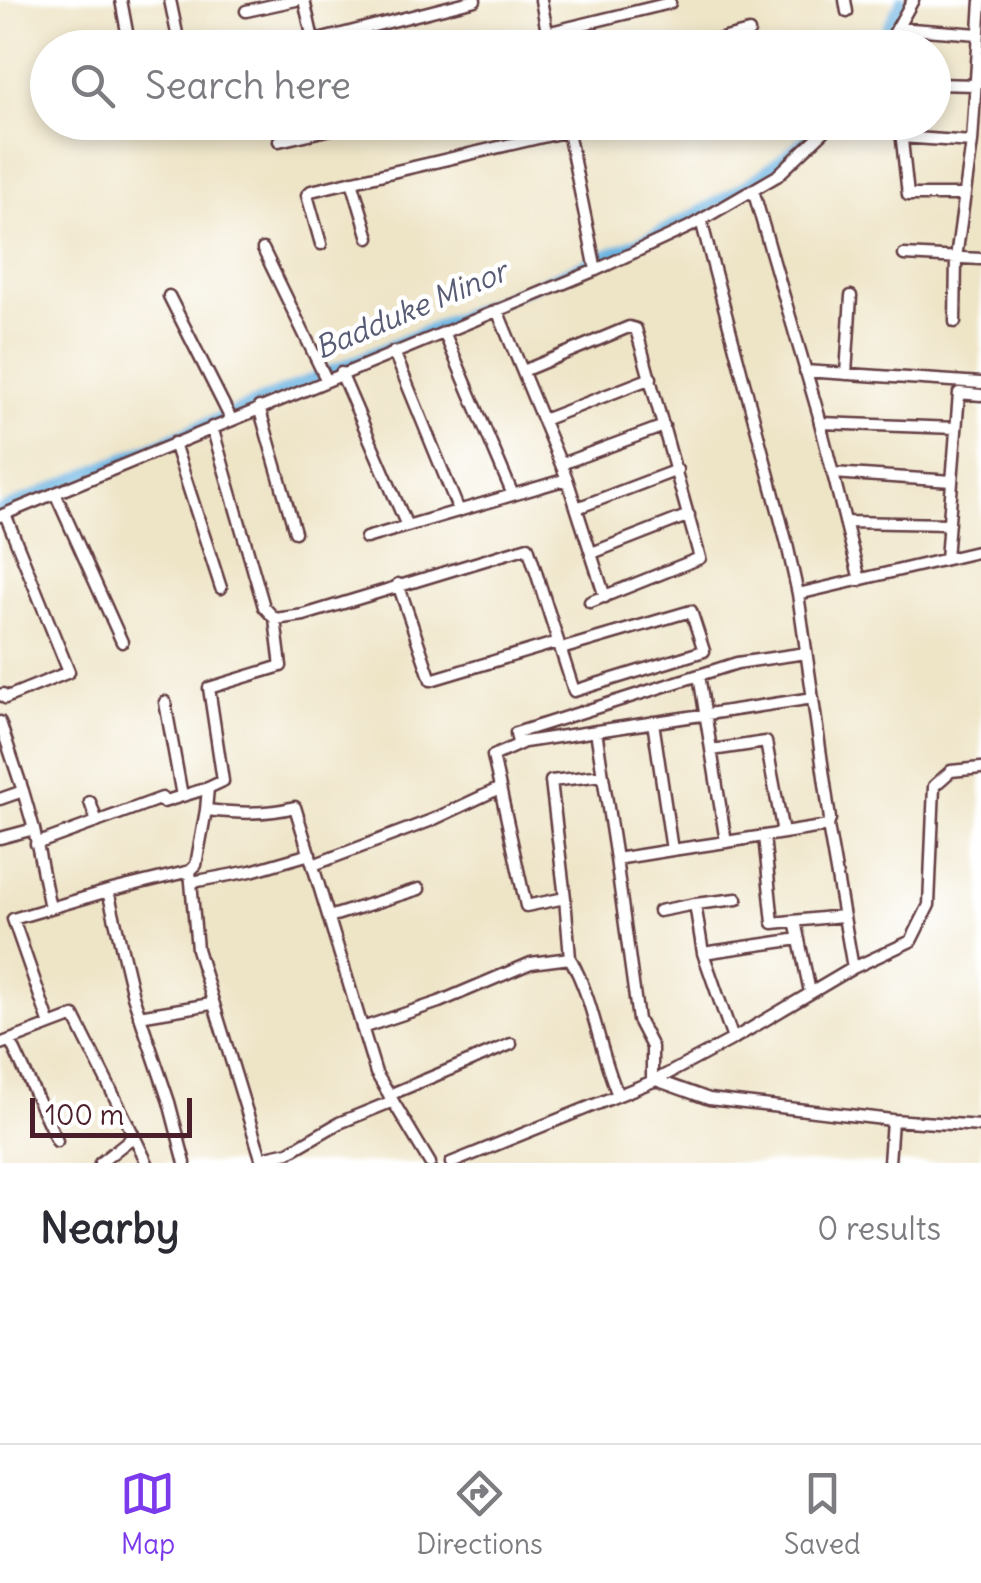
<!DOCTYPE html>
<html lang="en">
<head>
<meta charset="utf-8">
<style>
	:root { --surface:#fff; --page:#f2f2f3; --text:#2b2b33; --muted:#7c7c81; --line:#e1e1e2; --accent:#7c3aed }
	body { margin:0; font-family:Delius,sans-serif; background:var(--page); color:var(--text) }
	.scale { position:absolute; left:30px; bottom:25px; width:162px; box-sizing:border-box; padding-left:10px; border:5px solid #4a1f2b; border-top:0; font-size:28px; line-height:35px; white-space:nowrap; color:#4a1f2b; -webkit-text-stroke:8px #fff; paint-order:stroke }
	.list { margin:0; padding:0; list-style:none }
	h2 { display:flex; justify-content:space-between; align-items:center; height:130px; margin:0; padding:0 40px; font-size:42px }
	h2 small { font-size:32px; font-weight:400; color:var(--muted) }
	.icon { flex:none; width:55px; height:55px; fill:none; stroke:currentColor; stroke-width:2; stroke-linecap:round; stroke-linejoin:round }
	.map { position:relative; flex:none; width:981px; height:1163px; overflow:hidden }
	.search { position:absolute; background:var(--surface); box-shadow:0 5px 15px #0003; left:30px; right:30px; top:30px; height:110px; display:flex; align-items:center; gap:25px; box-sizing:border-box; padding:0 35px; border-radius:55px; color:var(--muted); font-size:38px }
	.sheet { height:280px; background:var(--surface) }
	nav { display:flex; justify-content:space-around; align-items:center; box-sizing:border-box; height:140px; border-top:2px solid var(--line); background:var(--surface); font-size:28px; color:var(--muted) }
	nav a { display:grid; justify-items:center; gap:5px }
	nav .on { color:var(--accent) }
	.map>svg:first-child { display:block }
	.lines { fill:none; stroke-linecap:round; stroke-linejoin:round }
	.canal { stroke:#6ab4e2; stroke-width:11 }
	.street-casing { stroke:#633d42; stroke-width:15 }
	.street { stroke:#fff; stroke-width:10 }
	.labels { text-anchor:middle; stroke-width:9; stroke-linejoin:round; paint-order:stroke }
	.water-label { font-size:30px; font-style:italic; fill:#575b74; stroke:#fff }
</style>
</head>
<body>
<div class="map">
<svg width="981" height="1163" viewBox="0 0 981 1163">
	<rect width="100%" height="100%" fill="#fff"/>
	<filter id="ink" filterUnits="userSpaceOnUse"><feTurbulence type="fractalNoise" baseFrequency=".01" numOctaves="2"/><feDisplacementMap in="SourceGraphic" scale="20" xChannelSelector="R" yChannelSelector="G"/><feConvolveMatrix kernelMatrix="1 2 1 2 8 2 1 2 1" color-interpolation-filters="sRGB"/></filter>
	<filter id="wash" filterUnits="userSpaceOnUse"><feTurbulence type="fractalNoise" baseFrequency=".0048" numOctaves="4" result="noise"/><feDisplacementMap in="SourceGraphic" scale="40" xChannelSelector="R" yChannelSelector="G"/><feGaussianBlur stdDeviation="2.25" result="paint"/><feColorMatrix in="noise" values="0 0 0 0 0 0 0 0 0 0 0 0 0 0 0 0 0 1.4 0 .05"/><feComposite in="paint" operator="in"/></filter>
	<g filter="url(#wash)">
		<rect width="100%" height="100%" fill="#eee4c6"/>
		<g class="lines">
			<path class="canal" d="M876,48L902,0
				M0,510L656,234C719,202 772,176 821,122"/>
		</g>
	</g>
	<g filter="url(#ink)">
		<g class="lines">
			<defs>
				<path id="street" d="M121,0L130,48
					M170,0L180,48
					M304,0L315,48
					M541,0L550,48
					M845,0L847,12
					M246,11L296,0
					M897,28L979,34
					M287,48L475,0
					M484,48L670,3
					M686,48L749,32
					M886,48L913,0
					M934,84L976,85
					M566,122L596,270
					M900,122L908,195H963
					M901,137L972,142
					M279,141L362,122
					M352,181L369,238
					M753,190L821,423L956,428
					M701,220L787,544L798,594L830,819L828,826L853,968
					M321,244L307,195L311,191L568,131
					M263,249L326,379
					M904,255L981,259
					M169,296L231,419
					M497,310L567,479L605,597
					M955,322L956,258L972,142L981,0
					M444,332L513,495
					M394,352L459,511
					M523,371L629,327L636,329L700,558L590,602
					M805,371L981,383
					M341,373L407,526
					M846,374L851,296
					M259,407L295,532
					M819,419L860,580
					M543,420L651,378
					M212,427L264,607L275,619L304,615L528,547L574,691L704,651L691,611L561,649
					M174,443L221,588
					M561,464L664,426
					M833,473L952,481
					M55,493L122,642
					M577,508L677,470
					M0,516L596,270L689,227L777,176L834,122
					M845,522L949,524
					M366,538L567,479
					M592,553L689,515
					M946,559L959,393L981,395
					M398,584L431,680L558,642
					M798,594L981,551
					M806,653L737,663L516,733L518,743L813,698
					M699,675L726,842L828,826
					M0,695L3,694L5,698L69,672L5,514
					M165,702L182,796
					M0,722L23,791
					M653,722L672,850L726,842
					M596,731L616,859L672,850
					M522,743L493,756L526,906L565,898L551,781L603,775
					M712,750L766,742L783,833
					M208,788L223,781L209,688L281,666L275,619
					M0,799L23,791L34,829
					M90,802L97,822
					M764,836L773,923L842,916
					M0,838L34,829L50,908
					M36,844L162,798L163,802L208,788L206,810
					M616,859L638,1020L652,1047V1081
					M313,865L432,820L498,789
					M192,882L251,871L310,854
					M695,904L737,899
					M659,911L695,904L703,953
					M329,917L419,889
					M795,921L810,992
					M570,958C595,1003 598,1048 618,1095
					M139,1016L211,1004
					M50,1025L13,919L108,891
					M362,1028L439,1002L531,963L570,958L565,898
					M733,1039L703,953L799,939
					M10,1040L57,1141
					M0,1044L74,1016L134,1136
					M656,1080L709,1099L892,1120L889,1163
					M389,1095L511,1044
					M393,1101L339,1123L289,1152L261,1158L197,949L190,871L196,865L206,810C237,813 265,815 295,807L376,1073L430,1163
					M892,1120L981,1126
					M100,1163L134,1136L147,1163
					M185,1163L169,1102L133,996L108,891L190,871
					M451,1163L656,1080L733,1039L853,968L911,941L929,905L934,786L951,771L981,768"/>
			</defs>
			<use href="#street" class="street-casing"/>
			<use href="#street" class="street"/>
		</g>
	</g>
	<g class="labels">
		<g class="water-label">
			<text transform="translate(411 310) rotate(-23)" y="10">Badduke Minor</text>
		</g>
	</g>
</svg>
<div class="scale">100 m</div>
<div class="search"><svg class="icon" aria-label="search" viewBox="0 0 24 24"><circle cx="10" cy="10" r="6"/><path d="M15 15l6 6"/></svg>Search here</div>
</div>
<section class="sheet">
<h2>Nearby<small>0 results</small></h2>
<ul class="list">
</ul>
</section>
<nav>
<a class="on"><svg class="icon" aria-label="map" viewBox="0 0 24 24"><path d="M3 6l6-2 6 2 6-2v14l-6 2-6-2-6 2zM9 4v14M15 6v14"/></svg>Map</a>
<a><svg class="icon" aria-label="directions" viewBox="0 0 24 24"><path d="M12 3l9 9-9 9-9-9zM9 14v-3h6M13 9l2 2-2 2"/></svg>Directions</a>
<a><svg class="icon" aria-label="saved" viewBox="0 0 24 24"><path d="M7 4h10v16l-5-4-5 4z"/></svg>Saved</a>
</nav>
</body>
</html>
